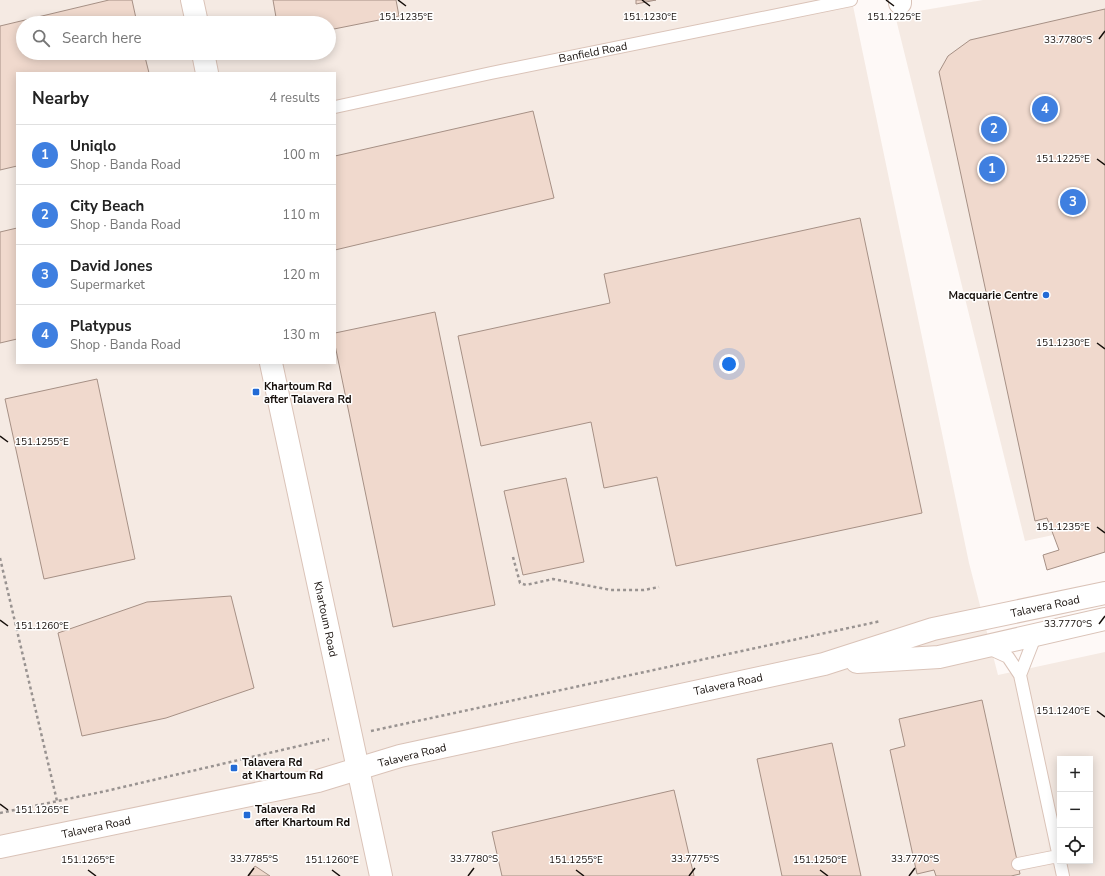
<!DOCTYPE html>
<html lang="en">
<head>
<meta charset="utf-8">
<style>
	:root { --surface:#fff; --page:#f6f6f6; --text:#222; --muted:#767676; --line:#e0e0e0; --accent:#1a73e8 }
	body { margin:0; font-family:"Nunito Sans",sans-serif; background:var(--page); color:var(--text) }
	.controls { position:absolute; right:12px; bottom:12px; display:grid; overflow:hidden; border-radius:0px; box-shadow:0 2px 10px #0003 }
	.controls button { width:36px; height:36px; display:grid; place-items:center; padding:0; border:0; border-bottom:1px solid var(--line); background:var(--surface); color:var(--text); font:20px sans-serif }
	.you { position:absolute; left:729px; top:364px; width:14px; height:14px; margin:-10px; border:3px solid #fff; border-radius:50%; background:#1a73e8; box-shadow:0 0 0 6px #1a73e833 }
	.badge { display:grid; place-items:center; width:26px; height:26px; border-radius:50%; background:var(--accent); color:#fff; font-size:13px; font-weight:700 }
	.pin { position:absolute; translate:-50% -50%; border:2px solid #fff; box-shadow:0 1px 4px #0006 }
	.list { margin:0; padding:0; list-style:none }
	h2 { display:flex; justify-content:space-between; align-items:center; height:52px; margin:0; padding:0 16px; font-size:17px }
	h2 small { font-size:13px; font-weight:400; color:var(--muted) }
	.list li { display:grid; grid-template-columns:26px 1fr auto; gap:12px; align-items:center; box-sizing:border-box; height:60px; padding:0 16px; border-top:1px solid var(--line) }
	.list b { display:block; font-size:15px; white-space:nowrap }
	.list p { margin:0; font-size:13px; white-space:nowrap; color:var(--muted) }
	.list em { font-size:13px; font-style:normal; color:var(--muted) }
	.icon { flex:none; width:22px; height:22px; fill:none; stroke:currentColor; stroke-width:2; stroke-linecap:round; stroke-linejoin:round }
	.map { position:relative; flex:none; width:1105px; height:876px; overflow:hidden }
	.search { position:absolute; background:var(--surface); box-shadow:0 2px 10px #0003; left:16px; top:16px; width:320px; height:44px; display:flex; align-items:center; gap:10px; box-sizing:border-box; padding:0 14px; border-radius:22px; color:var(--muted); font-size:15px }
	.panel { position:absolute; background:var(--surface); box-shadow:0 2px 10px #0003; left:16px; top:72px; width:320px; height:292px; border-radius:0px }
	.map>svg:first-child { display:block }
	.built { fill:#f5eae3; fill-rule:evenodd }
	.building { fill:#f0d9cd; stroke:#a69085 }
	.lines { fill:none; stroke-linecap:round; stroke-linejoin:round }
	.lane-casing { stroke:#dac3b8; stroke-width:14 }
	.street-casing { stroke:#dac3b8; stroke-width:24 }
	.secondary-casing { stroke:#dac3b8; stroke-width:24 }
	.path { stroke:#999391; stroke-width:2.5; stroke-dasharray:3 3; stroke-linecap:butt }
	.lane { stroke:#fff; stroke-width:12 }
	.street { stroke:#fff; stroke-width:22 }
	.secondary { stroke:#fff; stroke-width:22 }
	.ticks { fill:none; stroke:#160f0b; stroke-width:1.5 }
	.poi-dot { fill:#226ad5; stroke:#fff; stroke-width:1.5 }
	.labels { text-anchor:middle; stroke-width:3; stroke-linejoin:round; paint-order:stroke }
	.street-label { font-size:11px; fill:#160f0b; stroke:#fff }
	.poi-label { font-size:11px; font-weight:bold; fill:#160f0b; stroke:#fff; text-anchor:start }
	.ticks-label { font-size:10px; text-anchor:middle; fill:#160f0b; stroke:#fff; stroke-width:3; stroke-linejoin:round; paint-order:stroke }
</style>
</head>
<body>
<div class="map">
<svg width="1105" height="876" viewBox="0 0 1105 876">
	<rect width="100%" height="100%" fill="#fef9f7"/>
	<path class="built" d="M0,0H854L852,1L969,563L998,675L1105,652V876H0ZM23,23H329V53H23ZM17,73H335V363H17ZM1060,759H1090V861H1060Z
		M983,0H1105V524L1025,541L895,15Z"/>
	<path class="building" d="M109,0H132L137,23H23V53H144L149,73H17V166L0,170V26Z
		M273,0H396L399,16L329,30V23H277Z
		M636,0H656L636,4Z
		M1105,9V552L1047,570L1043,555L1059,550L1047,518L1035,521L939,72L948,56L970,40Z
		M533,111L554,198L335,250V156Z
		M860,218L922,513L676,566L657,477L604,488L591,422L481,446L458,336L610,303L604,274Z
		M17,228V339L0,343V232Z
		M435,312L495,605L393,627L335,345V333Z
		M97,379L135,559L44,579L5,399Z
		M566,478L584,562L523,575L504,491Z
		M231,596L254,688L166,718L82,736L58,633L147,602Z
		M982,700L1020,874L1011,876H936L934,870L917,874L890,750L905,746L899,719Z
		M832,743L861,876H782L757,759Z
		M674,790L694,876H502L492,832Z
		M255,866L270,876H249Z"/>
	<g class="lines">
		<defs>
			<path id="lane" d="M335,107L491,73L851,0
				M986,647L1008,657L1020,675L1063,876
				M1020,675L1036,634
				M1018,864L1058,856"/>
			<path id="street" d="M192,0L197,23
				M900,0V3
				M203,53L207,73
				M271,363L381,876"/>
			<path id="secondary" d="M857,662L939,657L1105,619
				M0,847L318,781L400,756L824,664L933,629L1105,593"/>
		</defs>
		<use href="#lane" class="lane-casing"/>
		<use href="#street" class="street-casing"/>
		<use href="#secondary" class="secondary-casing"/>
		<path class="path" d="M513,557L520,583L526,585L553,579L611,590H644L659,587
			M0,558L57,801
			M371,731L881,621
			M0,813L106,791L329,739"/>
		<use href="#lane" class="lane"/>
		<use href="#street" class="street"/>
		<use href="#secondary" class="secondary"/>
	</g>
	<path class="ticks" d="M398,0L406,6M642,0L650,6M886,0L894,6M1099,39L1105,31M1097,159L1105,165M1097,343L1105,349M0,436L8,442M1097,527L1105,533M0,620L8,626M1099,624L1105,616M1097,711L1105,717M0,804L8,810M88,870L96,876M332,870L340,876M576,870L584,876M820,870L828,876M248,876L254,868M468,876L474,868M689,876L695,868M909,876L915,868"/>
	<g class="poi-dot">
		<circle cx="1046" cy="295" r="4"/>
		<rect x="252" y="388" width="8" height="8" rx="2"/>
		<rect x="230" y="764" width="8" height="8" rx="2"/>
		<rect x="243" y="811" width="8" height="8" rx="2"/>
	</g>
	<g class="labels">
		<g class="street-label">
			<text transform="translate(593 52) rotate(-11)" y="4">Banfield Road</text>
			<text transform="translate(1045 606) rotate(-12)" y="4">Talavera Road</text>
			<text transform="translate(326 619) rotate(78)" y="4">Khartoum Road</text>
			<text transform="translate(728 684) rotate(-12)" y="4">Talavera Road</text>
			<text transform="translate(412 755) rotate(-14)" y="4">Talavera Road</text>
			<text transform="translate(96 827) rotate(-12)" y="4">Talavera Road</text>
		</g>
		<g class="poi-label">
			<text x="1038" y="299" text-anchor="end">Macquarie Centre</text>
			<text x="264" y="390">Khartoum Rd<tspan x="264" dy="13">after Talavera Rd</tspan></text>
			<text x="242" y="766">Talavera Rd<tspan x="242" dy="13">at Khartoum Rd</tspan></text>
			<text x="255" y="813">Talavera Rd<tspan x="255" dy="13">after Khartoum Rd</tspan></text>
		</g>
	</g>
	<g class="ticks-label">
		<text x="650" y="20">151.1230°E</text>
		<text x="406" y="20">151.1235°E</text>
		<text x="894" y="20">151.1225°E</text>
		<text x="1068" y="43">33.7780°S</text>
		<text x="1063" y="162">151.1225°E</text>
		<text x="1063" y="346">151.1230°E</text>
		<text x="42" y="445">151.1255°E</text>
		<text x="1063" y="530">151.1235°E</text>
		<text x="1068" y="627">33.7770°S</text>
		<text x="42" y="629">151.1260°E</text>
		<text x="1063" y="714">151.1240°E</text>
		<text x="42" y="813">151.1265°E</text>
		<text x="254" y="862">33.7785°S</text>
		<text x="474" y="862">33.7780°S</text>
		<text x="695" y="862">33.7775°S</text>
		<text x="915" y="862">33.7770°S</text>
		<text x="88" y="863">151.1265°E</text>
		<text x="332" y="863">151.1260°E</text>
		<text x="576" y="863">151.1255°E</text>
		<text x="820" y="863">151.1250°E</text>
	</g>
</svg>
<div class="controls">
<button>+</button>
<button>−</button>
<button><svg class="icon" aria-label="locate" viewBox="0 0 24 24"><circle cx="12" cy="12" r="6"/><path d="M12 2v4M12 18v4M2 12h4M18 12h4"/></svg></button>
</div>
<div class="you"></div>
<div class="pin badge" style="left:992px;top:169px;background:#3f7fe0">1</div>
<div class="pin badge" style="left:994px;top:129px;background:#3f7fe0">2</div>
<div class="pin badge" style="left:1073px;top:202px;background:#3f7fe0">3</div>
<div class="pin badge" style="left:1045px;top:109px;background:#3f7fe0">4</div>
<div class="search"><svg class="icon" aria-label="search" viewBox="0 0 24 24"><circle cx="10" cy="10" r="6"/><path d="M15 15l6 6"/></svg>Search here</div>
<section class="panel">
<h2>Nearby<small>4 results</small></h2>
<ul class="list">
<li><span class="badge" style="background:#3f7fe0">1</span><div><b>Uniqlo</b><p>Shop · Banda Road</p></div><em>100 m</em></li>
<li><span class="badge" style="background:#3f7fe0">2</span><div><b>City Beach</b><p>Shop · Banda Road</p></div><em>110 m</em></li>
<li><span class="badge" style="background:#3f7fe0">3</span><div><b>David Jones</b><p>Supermarket</p></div><em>120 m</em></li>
<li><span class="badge" style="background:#3f7fe0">4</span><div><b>Platypus</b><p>Shop · Banda Road</p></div><em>130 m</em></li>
</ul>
</section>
</div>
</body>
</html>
